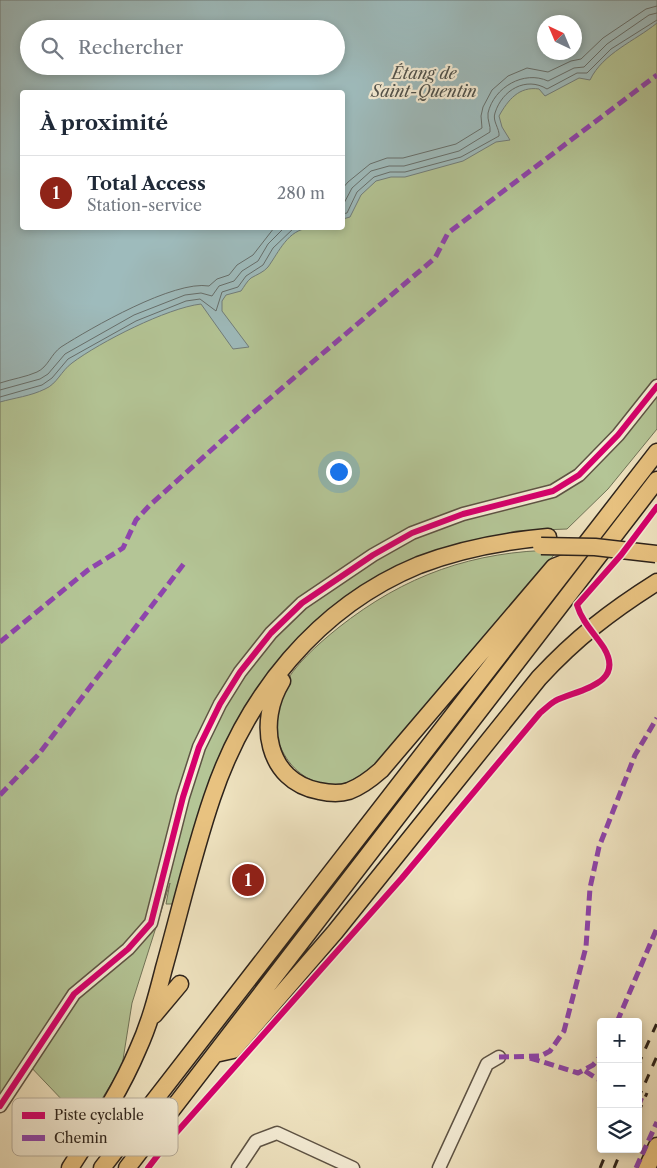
<!DOCTYPE html>
<html lang="fr">
<head>
<meta charset="utf-8">
<style>
	:root { --surface:#fff; --page:#f6f6f7; --text:#1f2937; --muted:#747a83; --line:#e0e1e3; --accent:#8f2418 }
	body { margin:0; font-family:"Libre Caslon Text",serif; background:var(--page); color:var(--text) }
	.controls { position:absolute; right:15px; bottom:15px; display:grid; overflow:hidden; border-radius:5px; box-shadow:0 2px 8px #0003 }
	.controls button { width:45px; height:45px; display:grid; place-items:center; padding:0; border:0; border-bottom:1px solid var(--line); background:var(--surface); color:var(--text); font:25px sans-serif }
	.compass { position:absolute; left:537px; top:15px; width:45px; height:45px; border-radius:50%; background:var(--surface); box-shadow:0 2px 8px #0003; rotate:316deg }
	.you { position:absolute; left:338px; top:471px; width:18px; height:18px; margin:-12px; border:4px solid #fff; border-radius:50%; background:#1a73e8; box-shadow:0 0 0 8px #1a73e833 }
	.badge { display:grid; place-items:center; width:32px; height:32px; border-radius:50%; background:var(--accent); color:#fff; font-size:16px; font-weight:700 }
	.pin { position:absolute; translate:-50% -50%; border:2px solid #fff; box-shadow:0 1px 5px #0006 }
	.list { margin:0; padding:0; list-style:none }
	h2 { display:flex; justify-content:space-between; align-items:center; height:65px; margin:0; padding:0 20px; font-size:21px }
	h2 small { font-size:16px; font-weight:400; color:var(--muted) }
	.list li { display:grid; grid-template-columns:32px 1fr auto; gap:15px; align-items:center; box-sizing:border-box; height:75px; padding:0 20px; border-top:1px solid var(--line) }
	.list b { display:block; font-size:19px; white-space:nowrap }
	.list p { margin:0; font-size:16px; white-space:nowrap; color:var(--muted) }
	.list em { font-size:16px; font-style:normal; color:var(--muted) }
	.icon { flex:none; width:28px; height:28px; fill:none; stroke:currentColor; stroke-width:2; stroke-linecap:round; stroke-linejoin:round }
	.map { position:relative; flex:none; width:657px; height:1168px; overflow:hidden }
	.search { position:absolute; background:var(--surface); box-shadow:0 2px 8px #0003; left:20px; top:20px; width:325px; height:55px; display:flex; align-items:center; gap:12px; box-sizing:border-box; padding:0 18px; border-radius:28px; color:var(--muted); font-size:19px }
	.panel { position:absolute; background:var(--surface); box-shadow:0 2px 8px #0003; left:20px; top:90px; width:325px; height:140px; border-radius:5px }
	.map>svg:first-child { display:block }
	.green { fill:#b4c596; stroke:#707458; fill-rule:evenodd }
	.water { fill:#9ebbbc; stroke:#717e7c; fill-rule:evenodd }
	.lines { fill:none; stroke-linecap:round; stroke-linejoin:round }
	.shore { stroke:#666f6c; stroke-width:1 }
	.minor-casing { stroke:#5e5344; stroke-width:15 }
	.major-casing { stroke:#2d231b; stroke-width:19 }
	.minor { stroke:#f5edd6; stroke-width:12 }
	.major { stroke:#e8c280; stroke-width:16 }
	.rail { stroke:#2d231b; stroke-width:3; stroke-dasharray:9 9; stroke-linecap:butt }
	.major-bridge-casing { stroke:#2d231b; stroke-width:19; stroke-linecap:butt }
	.major-bridge { stroke:#e8c280; stroke-width:16 }
	.quiet { stroke:#8e44ad; stroke-width:5; stroke-dasharray:10 5; stroke-linecap:butt }
	.cycleway-casing { stroke:#f5edd6; stroke-width:9 }
	.cycleway { stroke:#d6006c; stroke-width:6 }
	.labels { text-anchor:middle; stroke-width:4.5; stroke-linejoin:round; paint-order:stroke }
	.water-label { font-size:16px; font-style:italic; fill:#4f514b; stroke:#f5edd6 }
	.key { fill:#f5edd6; stroke:#b9b09e; stroke-width:1 }
	.key-label { font-size:14px; fill:#2d231b }
</style>
</head>
<body>
<div class="map">
<svg width="657" height="1168" viewBox="0 0 657 1168">
	<rect width="100%" height="100%" fill="#efe3c0"/>
	<filter id="stains"><feTurbulence type="fractalNoise" baseFrequency=".004" numOctaves="4"/><feColorMatrix values="0 0 0 0 .2 0 0 0 0 .09 0 0 0 0 .02 0 0 0 .5 -.17"/></filter>
	<radialGradient id="worn" r=".72"><stop offset=".6" stop-color="#630" stop-opacity="0"/><stop offset="1" stop-color="#630" stop-opacity=".3"/></radialGradient>
	<path class="green" d="M0,0H657V429L608,489L567,529L516,531L416,558L376,578L259,690L220,754L205,794L178,904H166L170,883L132,1003L122,1066L86,1125L27,1063L0,1106ZM544,22H574V52H544ZM29,29H336V66H29ZM22,92H342V228H22Z
		M558,550L383,761C370,771 358,782 341,784C291,791 260,731 282,689C294,665 317,645 338,628C405,575 473,551 558,550Z"/>
	<path class="water" d="M0,0H657V23C635,41 603,53 590,80L579,78L545,96L539,89C519,86 508,100 499,116L502,127L510,140L496,142L463,161L405,177H391L376,181L361,195L350,217L343,219L342,92H22V228H310C288,229 279,252 268,267C264,272 256,275 251,278C247,281 244,287 241,291L226,295L222,301V311L249,347L233,349L201,304C167,308 100,342 72,363C61,371 57,384 45,389C31,396 14,398 0,402ZM544,22H574V52H544ZM29,29H336V66H29Z"/>
	<g class="lines">
		<path class="shore" d="M342,189L348,182L370,164L387,158H403L456,144L482,128L481,116L483,107L492,90L508,76L527,68L548,72L571,61L581,59L603,38L646,9L657,6
			M342,207L352,188L371,171L389,166H404L459,151L490,132C491,126 487,120 488,113C494,87 524,70 548,81L574,68L584,67L607,44L649,15L657,13
			M342,214L347,213L357,192L374,177L390,172H405L461,157L499,136C500,129 492,121 495,113C502,90 526,76 547,89L577,73H587L611,49L657,20
			M0,383C12,379 26,377 37,372C48,367 51,354 61,347C91,328 174,280 209,286L217,279L229,275L237,265L253,255L274,228
			M0,390L40,379L48,374L65,354L134,315L185,295L201,293L212,296L219,286L234,281L242,271L258,261L268,244L284,228
			M0,397L42,385L52,378L68,359L136,321L186,301L200,299L216,311L222,292L238,287L246,276L263,265L273,248L294,228"/>
		<defs>
			<path id="minor" d="M0,1106L74,994L128,949L151,923L183,797L199,747L220,704L240,672L271,633L302,603L373,555L412,533L463,514L553,491L579,475L618,435L657,386
				M238,1168L256,1141L277,1133L353,1168
				M439,1168L487,1064L499,1057"/>
			<path id="major" d="M282,681C257,721 266,781 319,791C328,793 340,794 349,791C362,786 372,778 381,770L554,567L564,563
				M154,1015L180,984
				M215,1054L233,1050L335,932L539,678C576,638 611,611 657,582
				M70,1168C95,1129 120,1092 138,1049C150,1023 157,995 164,968C180,911 193,854 212,798C246,696 317,607 419,565C461,549 504,541 548,537
				M102,1168L657,452
				M127,1168L657,480
				M647,1168L657,1146"/>
		</defs>
		<use href="#minor" class="minor-casing"/>
		<use href="#major" class="major-casing"/>
		<use href="#minor" class="minor"/>
		<use href="#major" class="major"/>
		<path class="rail" d="M638,1065L657,1023
			M638,1099L657,1056
			M638,1113L647,1093
			M600,1168L608,1149
			M614,1168L622,1149"/>
		<defs>
			<path id="major-bridge" d="M541,546L595,547L656,554"/>
		</defs>
		<use href="#major-bridge" class="major-bridge-casing"/>
		<use href="#major-bridge" class="major-bridge"/>
		<path class="quiet" d="M0,642L88,570L123,548L136,520L149,506L249,416L435,258L448,233L657,75
			M0,795L38,755L186,561
			M617,1022L657,928
			M499,1057L541,1056L550,1051L564,1031L586,947L590,888L599,847L635,755L657,718
			M530,1058L578,1073L593,1065L601,1056
			M585,1071L601,1081
			M638,1099L643,1101
			M636,1168L657,1122"/>
		<defs>
			<path id="cycleway" d="M0,1106L74,994L128,949L151,923L183,797L199,747L220,704L240,672L271,633L302,603L373,555L412,533L463,514L553,491L579,475L618,435L657,386
				M148,1168L168,1142L402,878L540,713C545,709 550,704 555,701C576,690 626,685 604,648C595,634 582,622 577,605L621,555L657,507"/>
		</defs>
		<use href="#cycleway" class="cycleway-casing"/>
		<use href="#cycleway" class="cycleway"/>
	</g>
	<g class="labels">
		<g class="water-label">
			<text x="424" y="79">Étang de<tspan x="424" dy="18">Saint-Quentin</tspan></text>
		</g>
	</g>
	<rect x="12" y="1098" width="166" height="58" rx="8" class="key"/>
	<rect x="22" y="1112" width="23" height="7" fill="#d6006c"/>
	<rect x="22" y="1135" width="23" height="6" fill="#8e44ad"/>
	<g class="key-label">
		<text x="54" y="1120">Piste cyclable</text>
		<text x="54" y="1143">Chemin</text>
	</g>
	<rect width="100%" height="100%" filter="url(#stains)"/>
	<rect width="100%" height="100%" fill="url(#worn)"/>
</svg>
<div class="controls">
<button>+</button>
<button>−</button>
<button><svg class="icon" aria-label="layers" viewBox="0 0 24 24"><path d="M12 4l9 5-9 5-9-5zM3 14l9 5 9-5"/></svg></button>
</div>
<svg class="compass" viewBox="-18 -18 36 36"><path d="M0-13l5 13h-10z" fill="#e53935"/><path d="M0 13l5-13h-10z" fill="#747a83"/></svg>
<div class="you"></div>
<div class="pin badge" style="left:248px;top:880px">1</div>
<div class="search"><svg class="icon" aria-label="search" viewBox="0 0 24 24"><circle cx="10" cy="10" r="6"/><path d="M15 15l6 6"/></svg>Rechercher</div>
<section class="panel">
<h2>À proximité<small></small></h2>
<ul class="list">
<li><span class="badge">1</span><div><b>Total Access</b><p>Station-service</p></div><em>280 m</em></li>
</ul>
</section>
</div>
</body>
</html>
